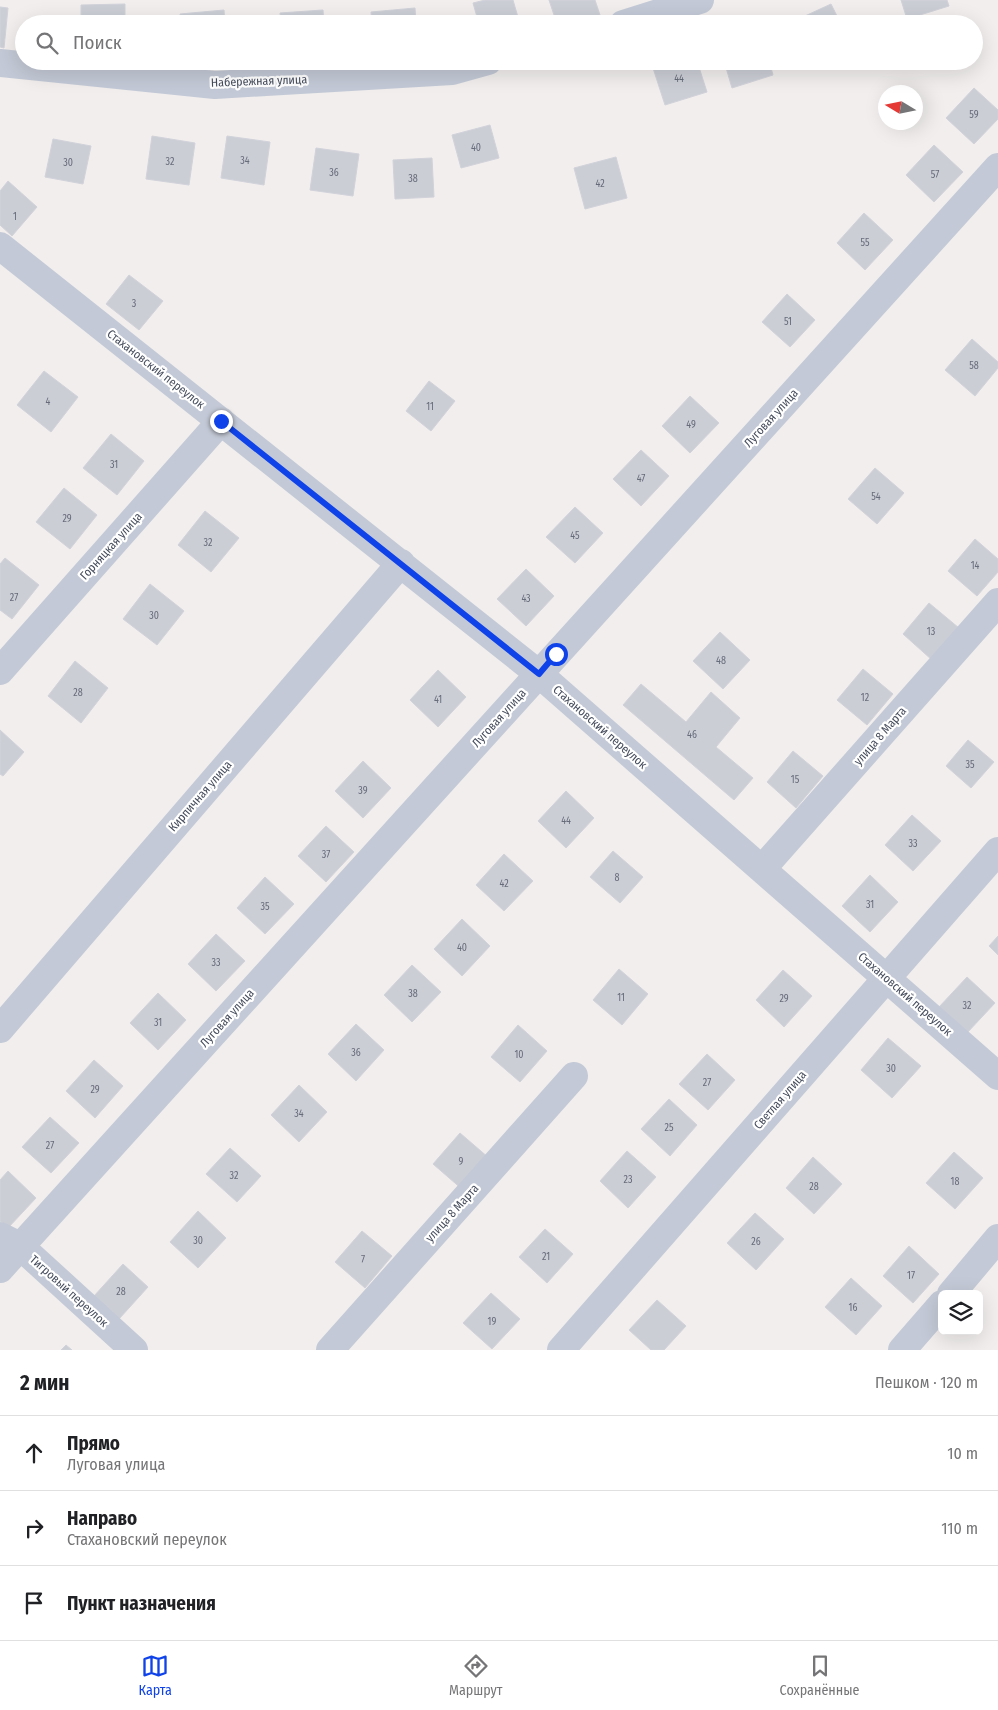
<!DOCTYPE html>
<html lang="ru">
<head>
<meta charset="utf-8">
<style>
	:root { --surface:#fff; --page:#f2f2f2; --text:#202124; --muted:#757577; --line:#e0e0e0; --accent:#0f43e9 }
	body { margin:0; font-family:"Fira Sans Condensed",sans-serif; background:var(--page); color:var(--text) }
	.controls { position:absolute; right:15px; bottom:15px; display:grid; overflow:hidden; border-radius:8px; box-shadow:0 5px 20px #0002 }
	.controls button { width:45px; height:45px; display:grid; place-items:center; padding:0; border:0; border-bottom:1px solid var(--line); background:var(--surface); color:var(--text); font:25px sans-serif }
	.compass { position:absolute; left:878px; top:85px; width:45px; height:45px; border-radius:50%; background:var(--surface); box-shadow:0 5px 20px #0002; rotate:280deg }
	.stop { position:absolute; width:15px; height:15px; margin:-11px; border:4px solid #0f43e9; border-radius:50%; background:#fff }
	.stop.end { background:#0f43e9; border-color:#fff; box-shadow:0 1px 5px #0008 }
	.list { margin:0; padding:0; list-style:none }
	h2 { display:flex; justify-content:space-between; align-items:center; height:65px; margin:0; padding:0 20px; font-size:21px }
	h2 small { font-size:16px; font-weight:400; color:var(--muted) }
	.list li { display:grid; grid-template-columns:32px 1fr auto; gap:15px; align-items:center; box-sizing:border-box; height:75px; padding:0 20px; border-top:1px solid var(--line) }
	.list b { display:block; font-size:19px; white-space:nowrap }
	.list p { margin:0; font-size:16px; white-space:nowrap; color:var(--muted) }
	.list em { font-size:16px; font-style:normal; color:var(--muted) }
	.icon { flex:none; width:28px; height:28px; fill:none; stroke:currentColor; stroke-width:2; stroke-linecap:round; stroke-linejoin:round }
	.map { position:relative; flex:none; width:998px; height:1350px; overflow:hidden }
	.search { position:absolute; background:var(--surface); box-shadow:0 5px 20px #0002; left:15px; right:15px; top:15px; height:55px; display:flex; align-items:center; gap:12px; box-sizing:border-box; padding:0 18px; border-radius:28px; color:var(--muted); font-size:19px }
	.sheet { height:290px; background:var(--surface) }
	nav { display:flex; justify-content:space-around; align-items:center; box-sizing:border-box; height:70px; border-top:1px solid var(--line); background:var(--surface); font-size:14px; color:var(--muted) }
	nav a { display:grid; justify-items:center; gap:2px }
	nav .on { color:var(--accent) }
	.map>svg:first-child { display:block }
	.building { fill:#ccced6; stroke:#d1d2da }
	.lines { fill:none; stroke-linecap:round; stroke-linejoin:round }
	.minor { stroke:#c3c9d6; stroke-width:28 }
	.route { stroke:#0f43e9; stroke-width:6 }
	.labels { text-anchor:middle; stroke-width:4.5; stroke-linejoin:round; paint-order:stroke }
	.number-label { font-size:10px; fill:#676c7a }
	.street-label { font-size:12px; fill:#454c5c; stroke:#fff }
</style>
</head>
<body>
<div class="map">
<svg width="998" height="1350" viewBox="0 0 998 1350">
	<rect width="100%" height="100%" fill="#f1eeed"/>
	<path class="building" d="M485,0H513L520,24H479L473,3Z
		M549,0H595L600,15L572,24H557Z
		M901,0H947L949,6L907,19Z
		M125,4V24H81V5Z
		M831,4L841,24H793L792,22Z
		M0,7L8,8L4,48L0,47Z
		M415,8L416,24H372L371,12Z
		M224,10L225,24H181L180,14Z
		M323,10L324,24H281L280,13Z
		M663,61H697L707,92L665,105L652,65Z
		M724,61H769L773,75L732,88Z
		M974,88L998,110V119L974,144L946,118Z
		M490,125L499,158L461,168L452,135Z
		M152,136L195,143L189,185L146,179Z
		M227,136L270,142L264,185L221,178Z
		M53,139L91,146L83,184L45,177Z
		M934,145L963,172L934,202L906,175Z
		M316,148L359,154L353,196L310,190Z
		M616,157L627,198L585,209L574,168Z
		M432,158L434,197L395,199L393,160Z
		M8,181L37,207L12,236L0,225V191Z
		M864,213L893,240L865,270L837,243Z
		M129,275L163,301L139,330L106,304Z
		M787,294L815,320L790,347L762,322Z
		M972,339L998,362V368L975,396L945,370Z
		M44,371L78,397L51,432L17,405Z
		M429,381L455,401L431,431L406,411Z
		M690,396L719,423L690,453L662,426Z
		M111,434L144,461L117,495L83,468Z
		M641,450L669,476L641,506L613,479Z
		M875,468L904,493L877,524L848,499Z
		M64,488L97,515L70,549L36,522Z
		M575,507L603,533L575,563L546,537Z
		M205,511L239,538L211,572L178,545Z
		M975,539L998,559V572L977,596L948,571Z
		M5,558L39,585L12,619L0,610V564Z
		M526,569L554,596L526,626L497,599Z
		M150,584L184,611L157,645L123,619Z
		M929,603L959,628L932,660L903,634Z
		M720,632L750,660L723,689L693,661Z
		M75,661L108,688L81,723L48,696Z
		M863,669L893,694L867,725L837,700Z
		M438,670L466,697L438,727L410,700Z
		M641,684L686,722L711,692L740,718L716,747L753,778L734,800L623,705Z
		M0,730L24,752L3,776L0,774Z
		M968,740L994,762L971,788L946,766Z
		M793,751L823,776L796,808L767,782Z
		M363,761L391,788L363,818L335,791Z
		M566,791L594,818L566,848L538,821Z
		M912,815L941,841L913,871L885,845Z
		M326,826L354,852L326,882L298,856Z
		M613,851L643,877L620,903L590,877Z
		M504,854L533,881L504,911L476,885Z
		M870,875L898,902L870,932L842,906Z
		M265,877L294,904L265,934L237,908Z
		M462,919L490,946L462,976L434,949Z
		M216,934L245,961L216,991L188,964Z
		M998,936V955L989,946Z
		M412,965L441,992L412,1022L384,995Z
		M619,969L648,994L622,1025L593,1000Z
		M783,970L812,996L784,1027L756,1000Z
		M967,977L995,1003L967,1033L939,1007Z
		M158,993L186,1020L158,1050L130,1023Z
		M356,1024L384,1050L356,1081L328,1054Z
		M518,1025L547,1051L520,1082L491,1057Z
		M888,1038L921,1066L892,1098L861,1070Z
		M707,1054L735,1080L708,1110L679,1084Z
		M94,1060L123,1086L95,1118L66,1091Z
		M299,1085L327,1112L299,1142L271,1115Z
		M669,1099L697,1125L670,1156L641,1129Z
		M50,1117L79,1143L51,1173L22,1147Z
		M460,1133L489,1158L463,1190L433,1164Z
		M230,1148L261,1176L237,1202L206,1174Z
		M627,1151L656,1177L628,1208L600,1181Z
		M954,1152L983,1178L955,1209L926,1183Z
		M813,1157L842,1184L814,1214L786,1188Z
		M8,1171L36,1198L8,1228L0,1221V1180Z
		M198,1211L226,1238L198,1268L170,1242Z
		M755,1213L784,1239L756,1270L727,1243Z
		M545,1229L573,1254L547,1283L519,1257Z
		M362,1231L392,1256L365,1288L335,1262Z
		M909,1246L939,1274L913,1303L883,1276Z
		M123,1264L148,1287L119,1319L94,1296Z
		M851,1278L882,1306L856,1335L825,1307Z
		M491,1293L520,1319L492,1349L463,1323Z
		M657,1300L686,1326L664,1350H651L629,1330Z
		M66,1345L72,1350H61Z"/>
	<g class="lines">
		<path class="minor" d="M623,24L700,0
			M0,63L215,85L452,71L488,61
			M0,246L539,674L998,1076
			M0,671L221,421
			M762,869L998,602
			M0,1029L401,563
			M0,1236L20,1246L134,1350
			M0,1269L998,167
			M951,1294L998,1238
			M330,1350L574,1076
			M561,1350L998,851
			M902,1350L942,1304"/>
	</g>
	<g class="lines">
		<path class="route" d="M221,421L539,674L556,654"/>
	</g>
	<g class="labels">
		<g class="number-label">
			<text x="679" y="82">44</text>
			<text x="974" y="118">59</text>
			<text x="476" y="151">40</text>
			<text x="245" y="164">34</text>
			<text x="170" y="165">32</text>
			<text x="68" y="166">30</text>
			<text x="334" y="176">36</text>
			<text x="935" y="178">57</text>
			<text x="413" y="182">38</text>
			<text x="600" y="187">42</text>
			<text x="15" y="220">1</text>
			<text x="865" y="246">55</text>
			<text x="134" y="307">3</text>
			<text x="788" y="325">51</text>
			<text x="974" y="369">58</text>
			<text x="48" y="405">4</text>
			<text x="430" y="410">11</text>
			<text x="691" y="428">49</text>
			<text x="114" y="468">31</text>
			<text x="641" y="482">47</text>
			<text x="876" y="500">54</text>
			<text x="67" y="522">29</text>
			<text x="575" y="539">45</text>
			<text x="208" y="546">32</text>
			<text x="975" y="569">14</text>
			<text x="14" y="601">27</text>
			<text x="526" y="602">43</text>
			<text x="154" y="619">30</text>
			<text x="931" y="635">13</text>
			<text x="721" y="664">48</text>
			<text x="78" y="696">28</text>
			<text x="865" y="701">12</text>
			<text x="438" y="703">41</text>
			<text x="692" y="738">46</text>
			<text x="970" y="768">35</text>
			<text x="795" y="783">15</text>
			<text x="363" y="794">39</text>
			<text x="566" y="824">44</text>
			<text x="913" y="847">33</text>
			<text x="326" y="858">37</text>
			<text x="617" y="881">8</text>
			<text x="504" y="887">42</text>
			<text x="870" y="908">31</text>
			<text x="265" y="910">35</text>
			<text x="462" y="951">40</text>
			<text x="216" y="966">33</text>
			<text x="413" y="997">38</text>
			<text x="621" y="1001">11</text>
			<text x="784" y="1002">29</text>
			<text x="967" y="1009">32</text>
			<text x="158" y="1026">31</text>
			<text x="356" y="1056">36</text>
			<text x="519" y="1058">10</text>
			<text x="891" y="1072">30</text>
			<text x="707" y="1086">27</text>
			<text x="95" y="1093">29</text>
			<text x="299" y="1117">34</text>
			<text x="669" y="1131">25</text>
			<text x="50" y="1149">27</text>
			<text x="461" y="1165">9</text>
			<text x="234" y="1179">32</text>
			<text x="628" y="1183">23</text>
			<text x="955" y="1185">18</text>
			<text x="814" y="1190">28</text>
			<text x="198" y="1244">30</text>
			<text x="756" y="1245">26</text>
			<text x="546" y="1260">21</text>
			<text x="363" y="1263">7</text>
			<text x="911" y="1279">17</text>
			<text x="121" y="1295">28</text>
			<text x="853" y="1311">16</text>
			<text x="492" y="1325">19</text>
		</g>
		<g class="street-label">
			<text transform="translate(259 81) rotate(-2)" y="4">Набережная улица</text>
			<text transform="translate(156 369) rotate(38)" y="4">Стахановский переулок</text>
			<text transform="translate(771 418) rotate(-48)" y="4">Луговая улица</text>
			<text transform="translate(111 546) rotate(-48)" y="4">Горняцкая улица</text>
			<text transform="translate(499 718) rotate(-48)" y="4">Луговая улица</text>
			<text transform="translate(600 727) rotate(41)" y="4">Стахановский переулок</text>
			<text transform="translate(880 736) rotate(-49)" y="4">улица 8 Марта</text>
			<text transform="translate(200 796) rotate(-49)" y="4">Кирпичная улица</text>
			<text transform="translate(905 994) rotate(41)" y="4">Стахановский переулок</text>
			<text transform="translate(227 1018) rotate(-48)" y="4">Луговая улица</text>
			<text transform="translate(780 1100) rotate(-49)" y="4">Светлая улица</text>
			<text transform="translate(452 1213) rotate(-48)" y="4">улица 8 Марта</text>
			<text transform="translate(69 1291) rotate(42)" y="4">Тигровый переулок</text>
		</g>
	</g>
</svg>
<div class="controls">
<button><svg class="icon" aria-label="layers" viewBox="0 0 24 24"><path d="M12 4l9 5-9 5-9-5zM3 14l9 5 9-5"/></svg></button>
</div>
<svg class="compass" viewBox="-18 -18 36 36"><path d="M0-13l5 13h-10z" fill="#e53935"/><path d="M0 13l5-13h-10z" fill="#757577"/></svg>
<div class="stop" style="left:556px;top:654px"></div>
<div class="stop end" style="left:221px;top:421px"></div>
<div class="search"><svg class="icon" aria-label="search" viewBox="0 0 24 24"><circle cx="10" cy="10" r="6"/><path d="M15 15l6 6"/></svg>Поиск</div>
</div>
<section class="sheet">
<h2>2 мин<small>Пешком · 120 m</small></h2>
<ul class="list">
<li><svg class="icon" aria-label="ahead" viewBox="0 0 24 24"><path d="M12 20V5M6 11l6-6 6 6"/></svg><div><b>Прямо</b><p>Луговая улица</p></div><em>10 m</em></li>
<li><svg class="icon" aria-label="right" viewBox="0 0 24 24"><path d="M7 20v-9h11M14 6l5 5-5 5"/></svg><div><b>Направо</b><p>Стахановский переулок</p></div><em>110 m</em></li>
<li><svg class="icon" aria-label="arrive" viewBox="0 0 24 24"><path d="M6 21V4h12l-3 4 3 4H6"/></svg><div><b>Пункт назначения</b></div></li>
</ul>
</section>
<nav>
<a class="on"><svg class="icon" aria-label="map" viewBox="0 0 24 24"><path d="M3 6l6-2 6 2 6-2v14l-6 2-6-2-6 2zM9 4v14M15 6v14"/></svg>Карта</a>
<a><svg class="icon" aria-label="directions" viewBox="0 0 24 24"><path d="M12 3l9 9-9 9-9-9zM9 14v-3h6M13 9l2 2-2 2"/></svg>Маршрут</a>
<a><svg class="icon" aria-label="saved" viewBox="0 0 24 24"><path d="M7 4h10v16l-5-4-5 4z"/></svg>Сохранённые</a>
</nav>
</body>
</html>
